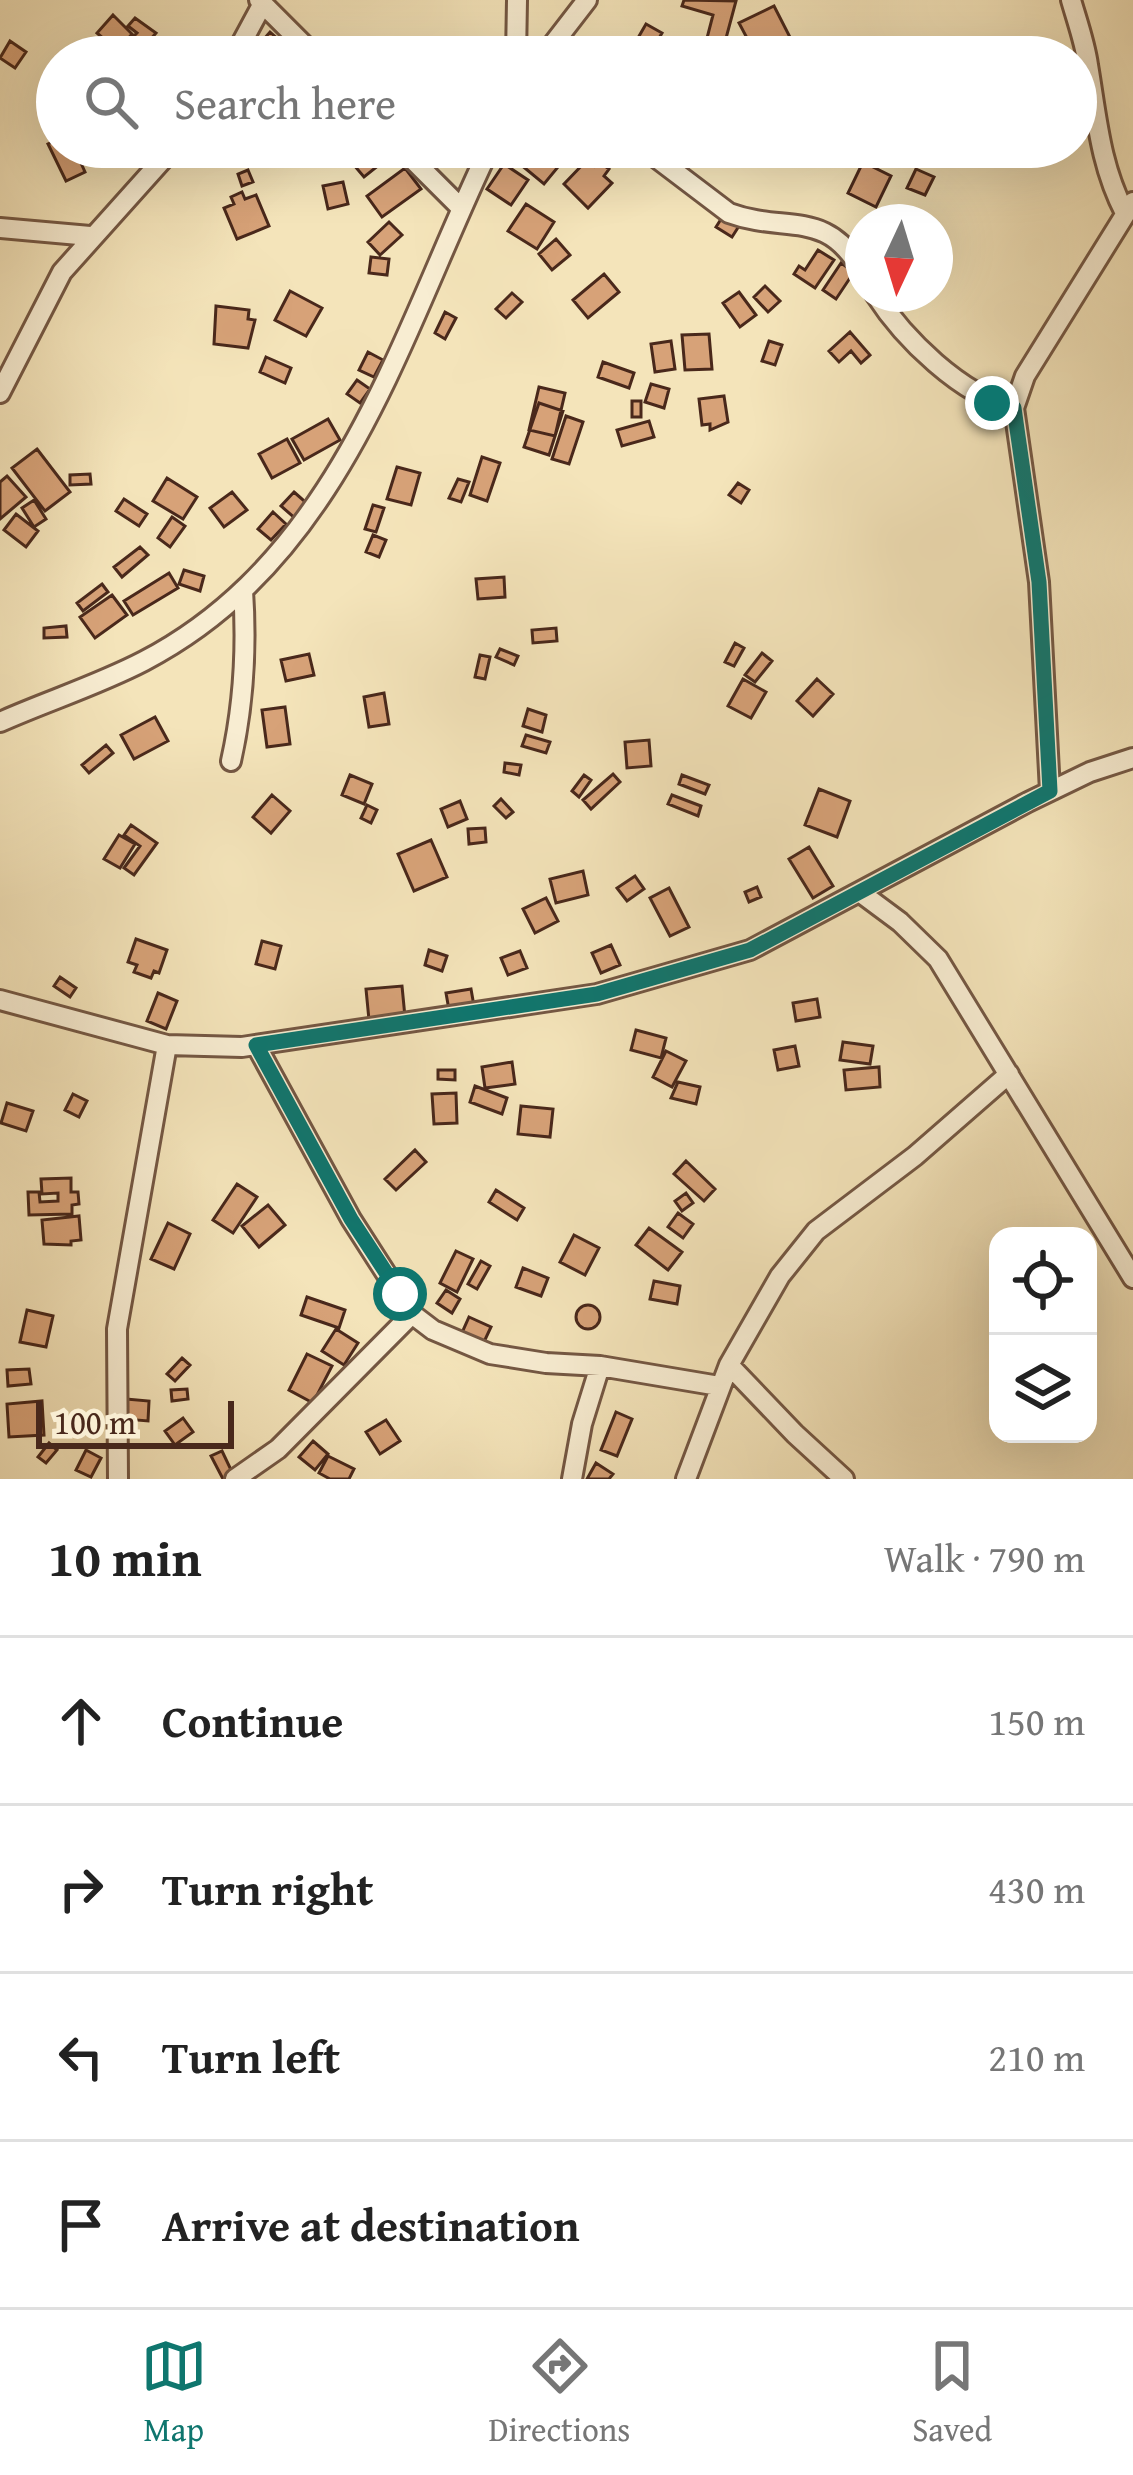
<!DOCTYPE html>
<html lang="en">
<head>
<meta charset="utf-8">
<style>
	:root { --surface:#fff; --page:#f6f6f6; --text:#222; --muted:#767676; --line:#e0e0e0; --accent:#0f766e }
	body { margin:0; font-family:"Gentium Book Plus",serif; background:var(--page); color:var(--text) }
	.controls { position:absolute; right:36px; bottom:36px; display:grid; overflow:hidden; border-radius:24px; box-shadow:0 12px 48px #0002 }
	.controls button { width:108px; height:108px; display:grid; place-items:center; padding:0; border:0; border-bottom:3px solid var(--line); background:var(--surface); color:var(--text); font:60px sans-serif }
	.compass { position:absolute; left:845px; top:204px; width:108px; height:108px; border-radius:50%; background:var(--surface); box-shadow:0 12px 48px #0002; rotate:184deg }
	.scale { position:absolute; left:36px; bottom:30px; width:198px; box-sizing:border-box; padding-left:12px; border:6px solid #49281b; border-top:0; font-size:33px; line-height:42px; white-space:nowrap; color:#49281b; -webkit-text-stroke:9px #f8edd2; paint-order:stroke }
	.stop { position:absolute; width:36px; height:36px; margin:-27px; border:9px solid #0f766e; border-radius:50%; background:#fff }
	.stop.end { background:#0f766e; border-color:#fff; box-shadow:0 3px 12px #0008 }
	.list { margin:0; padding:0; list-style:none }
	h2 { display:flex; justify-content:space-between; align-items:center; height:156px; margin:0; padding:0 48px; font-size:51px }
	h2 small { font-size:39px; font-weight:400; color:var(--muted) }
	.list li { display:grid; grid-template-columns:78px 1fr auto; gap:36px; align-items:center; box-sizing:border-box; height:168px; padding:0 48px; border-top:3px solid var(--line) }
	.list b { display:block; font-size:45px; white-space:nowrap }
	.list em { font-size:39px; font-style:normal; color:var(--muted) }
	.icon { flex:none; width:66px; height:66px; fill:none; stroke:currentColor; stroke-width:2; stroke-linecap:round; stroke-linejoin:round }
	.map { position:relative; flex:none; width:1133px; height:1479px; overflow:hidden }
	.search { position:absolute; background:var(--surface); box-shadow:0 12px 48px #0002; left:36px; right:36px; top:36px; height:132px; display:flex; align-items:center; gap:30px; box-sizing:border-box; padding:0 42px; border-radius:66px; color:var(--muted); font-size:45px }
	.sheet { height:828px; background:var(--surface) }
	nav { display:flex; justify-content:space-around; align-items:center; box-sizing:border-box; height:168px; border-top:3px solid var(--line); background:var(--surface); font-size:33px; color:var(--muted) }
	nav a { display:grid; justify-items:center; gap:6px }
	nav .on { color:var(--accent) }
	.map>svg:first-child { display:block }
	.building { fill:#d7a278; stroke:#49281b; stroke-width:3 }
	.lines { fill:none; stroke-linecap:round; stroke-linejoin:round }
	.minor-casing { stroke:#745743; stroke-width:24 }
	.minor { stroke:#f8edd2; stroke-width:18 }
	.route { stroke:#0f766e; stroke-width:15 }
</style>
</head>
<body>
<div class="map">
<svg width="1133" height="1479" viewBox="0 0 1133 1479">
	<rect width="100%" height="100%" fill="#f4e4ba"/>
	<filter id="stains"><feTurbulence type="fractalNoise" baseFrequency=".00167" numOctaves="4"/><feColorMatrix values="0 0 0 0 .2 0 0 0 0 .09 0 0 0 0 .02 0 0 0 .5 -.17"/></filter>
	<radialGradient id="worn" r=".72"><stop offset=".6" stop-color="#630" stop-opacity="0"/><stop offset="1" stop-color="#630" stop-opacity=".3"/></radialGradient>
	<path class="building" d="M684,0L736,1L725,42L707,38L713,15L682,6Z
		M774,6L794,45L769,57H757L739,23Z
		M113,15L132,34L120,48L116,44L113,47L97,33Z
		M135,18L156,33L144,47L133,37L137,33L128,26Z
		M646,24L662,33L648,57H627Z
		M270,32L296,55L294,57H248Z
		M10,41L26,52L15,68L0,58Z
		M57,140V147H71L73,151L82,147L88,160L81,163L85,172L66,181L48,144Z
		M373,147L384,161L364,177L353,164Z
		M503,147H524L511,162L498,152Z
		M535,147L558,167L544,184L520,164Z
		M541,147H578L560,165Z
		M854,147H870L864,162L850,157Z
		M587,160L594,166L598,161L609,169L604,176L612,183L588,208L564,184Z
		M863,162L891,176L876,207L848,193Z
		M504,164L528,180L511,205L487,189Z
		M405,168L421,189L382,217L367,196Z
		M916,169L934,177L925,195L907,188Z
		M248,170L253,182L242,186L238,174Z
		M343,182L348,204L328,209L323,186Z
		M242,192L245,199L256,195L269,226L237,239L224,208L234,204L231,197Z
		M526,204L554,222L537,249L508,231Z
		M723,216L739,226L732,237L716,227Z
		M389,222L402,235L380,255L368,242Z
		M556,239L570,255L552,270L539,254Z
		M818,250L834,260L815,288L794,274L799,266L805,270Z
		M371,257L389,259L387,275L369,273Z
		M841,263L854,272L836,299L823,290Z
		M604,274L619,292L588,318L573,300Z
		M765,286L780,301L768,312L754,297Z
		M290,291L322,308L306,336L275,320Z
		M739,292L756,315L740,327L723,303Z
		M512,293L522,302L506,318L496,309Z
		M216,306L249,310L248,319L255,320L248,348L214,344Z
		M445,312L456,318L445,339L435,333Z
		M850,332L870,355L861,363L851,351L839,362L829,351Z
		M709,334L712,369L685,370L682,335Z
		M671,341L675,369L655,372L651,344Z
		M769,341L782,345L775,365L762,361Z
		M368,352L383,360L374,377L359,370Z
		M266,357L291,368L285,383L260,372Z
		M603,362L634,373L629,388L598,377Z
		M357,380L370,389L360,403L347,394Z
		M651,384L669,389L664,408L645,402Z
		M539,387L565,393L555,436L529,430Z
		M724,396L728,422L710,430V424L702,425L699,399Z
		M632,401H641V417H632Z
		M539,403L563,411L549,455L524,447Z
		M566,416L583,422L569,464L552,459Z
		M328,419L340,440L304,460L292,439Z
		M649,421L654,437L622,446L617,430Z
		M287,439L300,463L272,478L259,454Z
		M37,449L70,492L45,511L12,468Z
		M482,457L500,463L487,501L470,495Z
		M397,467L420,473L411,505L387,499Z
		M90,474L91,484L70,485V475Z
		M7,476L26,497L0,519V482Z
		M167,478L197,497L183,519L153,501Z
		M458,479L469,482L461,502L449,498Z
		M738,483L749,490L741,503L729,495Z
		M232,492L247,510L224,527L210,508Z
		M294,492L310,506L297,520L281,506Z
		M124,499L147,514L139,526L116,511Z
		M34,500L46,519L34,527L22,508Z
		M373,505L384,508L376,532L365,529Z
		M273,512L286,524L271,540L258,529Z
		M16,514L38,531L26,547L4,530Z
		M172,517L185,526L170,547L158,538Z
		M373,535L386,540L379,557L366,552Z
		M140,547L148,555L122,577L114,567Z
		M184,570L204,576L200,591L179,584Z
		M169,573L178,588L133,615L124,601Z
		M504,577L505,597L478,599L476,579Z
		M102,584L108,592L83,611L77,603Z
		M112,595L127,615L95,638L80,617Z
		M66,626L67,637L44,638V628Z
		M556,628L557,641L533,643L532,630Z
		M735,643L744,648L734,666L725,662Z
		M500,649L518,656L514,665L496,657Z
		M762,653L772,661L755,682L745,675Z
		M309,654L314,675L286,681L281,660Z
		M480,655L490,657L485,679L475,677Z
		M743,679L766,692L751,718L728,706Z
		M817,679L833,694L813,716L797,701Z
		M384,693L389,724L369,727L364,697Z
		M285,707L290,744L267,747L262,710Z
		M528,709L546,715L542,732L523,726Z
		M155,717L168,741L134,759L121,735Z
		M526,735L550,742L546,753L522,746Z
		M649,740L651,766L627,768L625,742Z
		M106,745L113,753L89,773L82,765Z
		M505,763L521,765L519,775L504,772Z
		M613,774L620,782L591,809L583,800Z
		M350,775L372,784L364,804L342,795Z
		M584,775L591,780L579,797L572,791Z
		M682,775L709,785L705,794L679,784Z
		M819,789L850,801L837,837L805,825Z
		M272,795L290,811L271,833L253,817Z
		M672,795L701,806L698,816L668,804Z
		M501,799L513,812L506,818L494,806Z
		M460,801L467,819L448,827L441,809Z
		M367,805L377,810L371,823L361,818Z
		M131,825L157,843L134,875L124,868L140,846L124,835Z
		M485,828L486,842L469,844L468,829Z
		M119,835L135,844L120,868L104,859Z
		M431,840L447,877L414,891L398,854Z
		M809,847L833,886L813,898L789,859Z
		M583,871L588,895L556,903L550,879Z
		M635,876L644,889L627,901L617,888Z
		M757,887L761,897L749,902L745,892Z
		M669,888L689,927L670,936L650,898Z
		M546,898L558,921L535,933L523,909Z
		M136,939L167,950L159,973L154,971L151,978L134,972L137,965L128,962Z
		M262,941L281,946L275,969L256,964Z
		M611,945L620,965L601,973L592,953Z
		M429,950L447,956L442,971L425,965Z
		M520,951L527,968L508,975L501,958Z
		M60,977L76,988L70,997L54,986Z
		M402,986L405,1017L369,1020L366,989Z
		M471,989L474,1006L449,1010L446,993Z
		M158,993L177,1001L166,1029L147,1021Z
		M817,999L820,1017L796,1021L793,1003Z
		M636,1030L666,1038L661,1058L631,1050Z
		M843,1042L873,1046L870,1064L840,1060Z
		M795,1046L799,1066L778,1070L774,1050Z
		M666,1051L686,1061L672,1087L653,1077Z
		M512,1062L515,1084L485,1088L482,1067Z
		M879,1067L880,1087L846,1090L844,1070Z
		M438,1070H455V1080L438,1079Z
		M678,1082L700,1087L696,1104L671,1098Z
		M475,1086L507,1098L502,1114L470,1102Z
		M456,1093L457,1123L434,1124L432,1094Z
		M73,1094L87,1101L79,1117L65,1110Z
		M7,1103L33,1111L26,1131L1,1123Z
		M521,1106L553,1109L550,1137L518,1134Z
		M415,1150L426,1162L396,1190L385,1179Z
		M686,1161L715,1189L704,1201L674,1174Z
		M71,1178V1192H78L79,1204L72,1205V1214L29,1215L28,1192H39L40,1202L58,1201V1193L42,1194L41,1179Z
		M237,1184L257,1197L233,1233L213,1220Z
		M496,1190L524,1208L517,1220L489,1202Z
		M686,1193L693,1203L682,1211L675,1201Z
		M268,1205L285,1225L259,1247L242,1226Z
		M678,1213L693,1224L683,1238L668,1227Z
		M79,1216L81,1240L71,1241V1245L44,1244L42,1220Z
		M168,1223L190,1234L174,1269L151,1259Z
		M649,1228L682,1252L668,1270L636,1245Z
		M574,1235L599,1248L585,1275L560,1262Z
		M456,1251L473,1259L457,1292L440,1283Z
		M481,1261L490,1266L477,1289L468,1284Z
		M523,1268L548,1278L541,1296L516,1287Z
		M654,1281L680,1286L677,1304L650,1299Z
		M446,1290L460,1299L452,1313L437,1303Z
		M307,1297L345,1310L339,1328L301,1315Z
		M576 1317a12 12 0 1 1 24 0a12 12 0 1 1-24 0Z
		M27,1310L53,1316L46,1347L20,1342Z
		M469,1317L491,1327L483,1344L461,1335Z
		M336,1329L358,1343L344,1365L322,1351Z
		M307,1354L332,1366L313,1403L289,1390Z
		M182,1358L190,1365L175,1381L167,1374Z
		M29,1369L31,1384L8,1386L7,1370Z
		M187,1389L188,1399L172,1401L171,1390Z
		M126,1399L149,1401L148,1421L124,1419Z
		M42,1401L44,1435L9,1437L7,1404Z
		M616,1412L632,1419L617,1456L601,1450Z
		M183,1418L193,1432L175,1445L165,1431Z
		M386,1420L400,1441L380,1454L366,1432Z
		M313,1441L328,1454L315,1470L299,1457Z
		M49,1443L57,1450L46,1463L38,1457Z
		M86,1450L101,1458L91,1477L76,1470Z
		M222,1451L233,1474L223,1479L211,1456Z
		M328,1456L354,1469L349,1479H330L319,1473Z
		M596,1463L613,1474L609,1479H587Z"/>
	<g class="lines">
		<defs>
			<path id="minor" d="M259,0L316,57
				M1071,0C1077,21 1085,43 1088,65C1097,118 1100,165 1125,213
				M234,57L262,5
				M516,57L517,0
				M543,57L587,0
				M400,147L461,208
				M642,147L729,213C786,234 827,207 863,273
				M0,228L90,236
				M875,294C904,339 961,395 1014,408
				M0,393L62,272L174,147
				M0,722C47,701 98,685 144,661C343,557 400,334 490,147
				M231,761C244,703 247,649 243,590
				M1050,791L1039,582L1014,408L1025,376L1133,202
				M861,893L900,922L938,959L1133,1278
				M0,1000L167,1045L242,1047L597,994L750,950L1028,802L1090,772L1133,758
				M256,1045L351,1219L412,1314L433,1330L490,1354L546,1363L600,1366L719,1386
				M729,1365L795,1434L844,1479
				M118,1479L117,1329L167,1045
				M235,1479L278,1449L412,1314
				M572,1479L582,1424L600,1366
				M686,1479L729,1365L780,1276L816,1231L915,1156L1009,1074"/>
		</defs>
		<use href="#minor" class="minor-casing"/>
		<use href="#minor" class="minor"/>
	</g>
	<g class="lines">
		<path class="route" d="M400,1294L351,1219L256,1045L597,994L750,950L1050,791L1039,582L1014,408L992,403"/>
	</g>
	<rect width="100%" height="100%" filter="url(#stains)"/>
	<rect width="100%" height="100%" fill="url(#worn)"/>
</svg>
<div class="controls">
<button><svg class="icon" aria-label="locate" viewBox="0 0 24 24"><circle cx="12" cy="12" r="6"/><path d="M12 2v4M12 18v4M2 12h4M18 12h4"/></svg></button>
<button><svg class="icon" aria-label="layers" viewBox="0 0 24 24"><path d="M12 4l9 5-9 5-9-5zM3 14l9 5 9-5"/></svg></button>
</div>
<svg class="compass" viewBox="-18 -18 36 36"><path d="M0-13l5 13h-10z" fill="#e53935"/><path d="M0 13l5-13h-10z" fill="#767676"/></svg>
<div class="scale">100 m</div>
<div class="stop" style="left:400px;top:1294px"></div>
<div class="stop end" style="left:992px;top:403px"></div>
<div class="search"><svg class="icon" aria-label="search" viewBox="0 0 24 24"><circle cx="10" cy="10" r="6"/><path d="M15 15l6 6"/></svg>Search here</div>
</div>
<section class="sheet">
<h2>10 min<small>Walk · 790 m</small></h2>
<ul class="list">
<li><svg class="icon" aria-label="ahead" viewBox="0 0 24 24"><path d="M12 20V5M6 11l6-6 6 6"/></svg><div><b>Continue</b></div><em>150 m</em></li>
<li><svg class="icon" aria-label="right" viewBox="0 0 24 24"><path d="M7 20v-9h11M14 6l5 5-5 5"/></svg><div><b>Turn right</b></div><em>430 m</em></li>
<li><svg class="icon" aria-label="left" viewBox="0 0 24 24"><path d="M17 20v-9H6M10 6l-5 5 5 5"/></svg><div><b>Turn left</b></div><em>210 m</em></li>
<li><svg class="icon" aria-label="arrive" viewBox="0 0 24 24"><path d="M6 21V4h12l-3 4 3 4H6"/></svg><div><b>Arrive at destination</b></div></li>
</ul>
</section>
<nav>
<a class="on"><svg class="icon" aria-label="map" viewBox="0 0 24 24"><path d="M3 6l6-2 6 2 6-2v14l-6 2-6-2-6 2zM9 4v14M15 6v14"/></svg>Map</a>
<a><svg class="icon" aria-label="directions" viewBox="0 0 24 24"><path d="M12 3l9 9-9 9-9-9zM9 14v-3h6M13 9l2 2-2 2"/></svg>Directions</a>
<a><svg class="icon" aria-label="saved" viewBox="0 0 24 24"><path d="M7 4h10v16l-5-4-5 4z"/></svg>Saved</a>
</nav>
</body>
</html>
